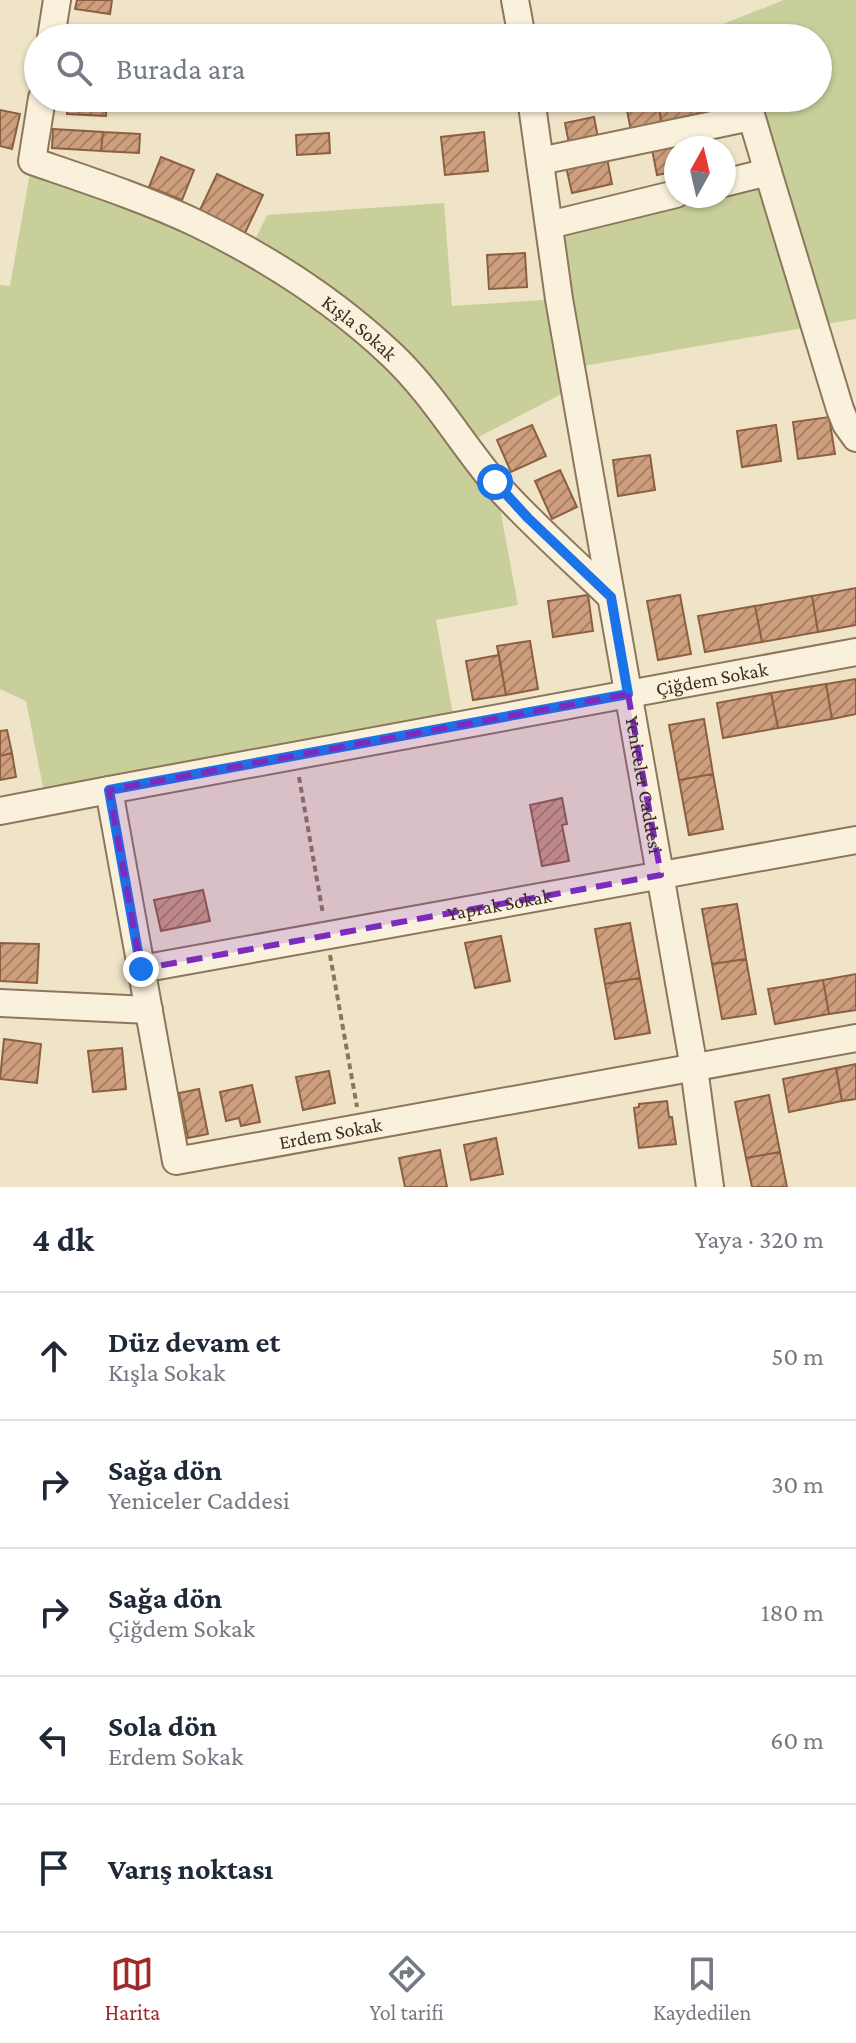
<!DOCTYPE html>
<html lang="tr">
<head>
<meta charset="utf-8">
<style>
	:root { --surface:#fff; --page:#f6f6f7; --text:#1f2937; --muted:#747a83; --line:#e0e1e3; --accent:#9e2a2b }
	body { margin:0; font-family:"Crimson Pro",serif; background:var(--page); color:var(--text) }
	.compass { position:absolute; left:664px; top:136px; width:72px; height:72px; border-radius:50%; background:var(--surface); box-shadow:0 2px 6px #0004; rotate:8deg }
	.stop { position:absolute; width:24px; height:24px; margin:-18px; border:6px solid #1a73e8; border-radius:50%; background:#fff }
	.stop.end { background:#1a73e8; border-color:#fff; box-shadow:0 2px 8px #0008 }
	.list { margin:0; padding:0; list-style:none }
	h2 { display:flex; justify-content:space-between; align-items:center; height:104px; margin:0; padding:0 32px; font-size:34px }
	h2 small { font-size:26px; font-weight:400; color:var(--muted) }
	.list li { display:grid; grid-template-columns:52px 1fr auto; gap:24px; align-items:center; box-sizing:border-box; height:128px; padding:0 32px; border-top:2px solid var(--line) }
	.list b { display:block; font-size:30px; white-space:nowrap }
	.list p { margin:0; font-size:26px; white-space:nowrap; color:var(--muted) }
	.list em { font-size:26px; font-style:normal; color:var(--muted) }
	.icon { flex:none; width:44px; height:44px; fill:none; stroke:currentColor; stroke-width:2; stroke-linecap:round; stroke-linejoin:round }
	.map { position:relative; flex:none; width:856px; height:1187px; overflow:hidden }
	.search { position:absolute; background:var(--surface); box-shadow:0 2px 6px #0004; left:24px; right:24px; top:24px; height:88px; display:flex; align-items:center; gap:20px; box-sizing:border-box; padding:0 28px; border-radius:44px; color:var(--muted); font-size:30px }
	.sheet { height:744px; background:var(--surface) }
	nav { display:flex; justify-content:space-around; align-items:center; box-sizing:border-box; height:112px; border-top:2px solid var(--line); background:var(--surface); font-size:22px; color:var(--muted) }
	nav a { display:grid; justify-items:center; gap:4px }
	nav .on { color:var(--accent) }
	.map>svg:first-child { display:block }
	.green { fill:#c9cf9b }
	.building { fill:url(#building-hatch); stroke:#8d5f41; stroke-width:2 }
	.lines { fill:none; stroke-linecap:round; stroke-linejoin:round }
	.minor-casing { stroke:#8d765c; stroke-width:30 }
	.path { stroke:#8d765c; stroke-width:4; stroke-dasharray:6 4; stroke-linecap:butt }
	.minor { stroke:#faf1dc; stroke-width:26 }
	.route { stroke:#1a73e8; stroke-width:10 }
	.marked { fill:#7b2cbf; fill-opacity:0.2; stroke:#7b2cbf; stroke-width:6; stroke-dasharray:16 10; stroke-linejoin:round }
	.labels { text-anchor:middle; stroke-width:8; stroke-linejoin:round; paint-order:stroke }
	.street-label { font-size:20px; fill:#3d2e20; stroke:#f7eed8 }
</style>
</head>
<body>
<div class="map">
<svg width="856" height="1187" viewBox="0 0 856 1187">
	<defs>
		<pattern id="building-hatch" width="6" height="6" patternUnits="userSpaceOnUse" patternTransform="scale(2)"><rect width="6" height="6" fill="#cf9f7d"/><path d="M-1 1l2-2M0 6l6-6M5 7l2-2" fill="none" stroke="#a98266"/></pattern>
	</defs>
	<rect width="100%" height="100%" fill="#f0e4c8"/>
	<path class="green" d="M784,0H856V319L572,368L575,387L465,444L495,482L518,605L436,620L455,726L46,802L26,701L0,689V285L10,286L32,161L249,252L267,215L444,203L452,306L558,299L549,225L676,196H724V183L768,172L746,98H818V38H728L723,24Z"/>
	<path class="building" d="M77,0H112L110,14L75,9Z
		M67,98H107L106,116L67,114Z
		M142,98H175V104L141,102Z
		M320,98H364V101L321,104Z
		M559,98H611V99L562,109Z
		M657,98H695L700,122L663,130Z
		M657,98L663,130L632,136L626,105Z
		M695,98H732L736,115L700,122Z
		M0,110L20,114L12,149L0,146Z
		M594,117L599,143L570,149L565,123Z
		M53,129L103,132L101,151L52,148Z
		M103,132L140,134L139,153L101,151Z
		M484,132L488,171L445,175L441,137Z
		M329,133L330,153L297,155L296,135Z
		M683,138L685,148H676V171L657,175L651,144Z
		M606,153L612,184L572,193L565,162Z
		M161,157L194,170L182,200L149,187Z
		M217,174L263,195L245,233L199,212Z
		M525,253L527,287L489,289L487,255Z
		M829,417L835,454L798,459L793,422Z
		M532,425L546,456L511,472L497,440Z
		M776,425L781,461L742,467L737,431Z
		M650,455L655,490L618,496L613,460Z
		M560,470L577,507L552,519L535,481Z
		M856,588V625L818,632L812,596Z
		M588,595L593,631L553,637L548,601Z
		M680,595L691,654L658,660L647,601Z
		M812,596L818,632L762,642L755,606Z
		M755,606L762,642L705,652L698,616Z
		M530,641L538,689L506,695L497,646Z
		M499,655L506,695L473,700L466,661Z
		M856,679V714L832,719L826,684Z
		M826,684L832,719L778,728L771,693Z
		M771,693L778,728L723,738L717,703Z
		M704,719L713,774L679,780L669,725Z
		M7,730L12,753L0,756V731Z
		M12,753L16,777L0,780V756Z
		M713,774L723,829L689,835L679,780Z
		M562,798L567,824L562,825L569,861L542,866L530,805Z
		M203,890L210,921L161,931L154,900Z
		M737,904L746,959L712,964L702,909Z
		M630,923L640,978L605,984L595,929Z
		M501,936L510,981L475,988L465,943Z
		M0,943L39,944L37,983L0,981Z
		M746,959L756,1014L722,1019L712,964Z
		M856,974V1010L829,1014L823,980Z
		M640,978L650,1033L615,1039L605,984Z
		M823,980L829,1014L775,1024L768,989Z
		M4,1039L41,1044L37,1083L0,1079Z
		M122,1048L126,1089L93,1092L88,1051Z
		M856,1064V1099L842,1101L836,1068Z
		M836,1068L842,1101L789,1112L783,1079Z
		M329,1071L335,1103L303,1110L296,1077Z
		M252,1085L260,1122L241,1126L239,1118L226,1121L220,1092Z
		M199,1089L208,1134L188,1138L179,1093Z
		M769,1095L780,1152L746,1158L735,1102Z
		M667,1101L669,1117H672L676,1144L639,1148L634,1108L639,1107V1104Z
		M496,1138L503,1174L471,1180L464,1145Z
		M440,1150L447,1187H405L399,1158Z
		M780,1152L787,1187H752L746,1158Z"/>
	<g class="lines">
		<defs>
			<g id="minor">
				<path d="M515,0L522,38"/>
				<path d="M51,38L57,0"/>
				<path id="s1" d="M42,98L32,161C87,180 143,198 196,223C266,257 335,301 392,355C432,393 459,440 494,482C530,523 572,559 611,597"/>
				<path id="s2" d="M531,98L559,299L694,1068L710,1187"/>
				<path d="M746,98L768,172"/>
				<path d="M540,161L751,117"/>
				<path d="M724,183L768,172L840,409L846,424L856,438"/>
				<path d="M549,225L676,194"/>
				<path id="s3" d="M109,790L176,1161L856,1038"/>
				<path id="s4" d="M0,811L109,790L856,652"/>
				<path id="s5" d="M141,969L856,840"/>
				<path d="M0,1003L149,1010"/>
			</g>
		</defs>
		<use href="#minor" class="minor-casing"/>
		<path class="path" d="M299,777L323,914
			M330,955L357,1107"/>
		<use href="#minor" class="minor"/>
	</g>
	<g class="lines">
		<path class="route" d="M141,969L109,790L628,694L611,597L528,518L495,482"/>
	</g>
	<path class="marked" d="M628,694L661,875L141,969L109,790Z"/>
	<g class="labels">
		<g class="street-label">
			<text dy="7" stroke="none"><textPath href="#s1" startOffset="434">Kışla Sokak</textPath></text>
			<text dy="7" stroke="none"><textPath href="#s4" startOffset="724">Çiğdem Sokak</textPath></text>
			<text dy="7" stroke="none"><textPath href="#s2" startOffset="696">Yeniceler Caddesi</textPath></text>
			<text dy="7" stroke="none"><textPath href="#s5" startOffset="364">Yaprak Sokak</textPath></text>
			<text dy="7" stroke="none"><textPath href="#s3" startOffset="534">Erdem Sokak</textPath></text>
		</g>
	</g>
</svg>
<svg class="compass" viewBox="-18 -18 36 36"><path d="M0-13l5 13h-10z" fill="#e53935"/><path d="M0 13l5-13h-10z" fill="#747a83"/></svg>
<div class="stop" style="left:495px;top:482px"></div>
<div class="stop end" style="left:141px;top:969px"></div>
<div class="search"><svg class="icon" aria-label="search" viewBox="0 0 24 24"><circle cx="10" cy="10" r="6"/><path d="M15 15l6 6"/></svg>Burada ara</div>
</div>
<section class="sheet">
<h2>4 dk<small>Yaya · 320 m</small></h2>
<ul class="list">
<li><svg class="icon" aria-label="ahead" viewBox="0 0 24 24"><path d="M12 20V5M6 11l6-6 6 6"/></svg><div><b>Düz devam et</b><p>Kışla Sokak</p></div><em>50 m</em></li>
<li><svg class="icon" aria-label="right" viewBox="0 0 24 24"><path d="M7 20v-9h11M14 6l5 5-5 5"/></svg><div><b>Sağa dön</b><p>Yeniceler Caddesi</p></div><em>30 m</em></li>
<li><svg class="icon" aria-label="right" viewBox="0 0 24 24"><path d="M7 20v-9h11M14 6l5 5-5 5"/></svg><div><b>Sağa dön</b><p>Çiğdem Sokak</p></div><em>180 m</em></li>
<li><svg class="icon" aria-label="left" viewBox="0 0 24 24"><path d="M17 20v-9H6M10 6l-5 5 5 5"/></svg><div><b>Sola dön</b><p>Erdem Sokak</p></div><em>60 m</em></li>
<li><svg class="icon" aria-label="arrive" viewBox="0 0 24 24"><path d="M6 21V4h12l-3 4 3 4H6"/></svg><div><b>Varış noktası</b></div></li>
</ul>
</section>
<nav>
<a class="on"><svg class="icon" aria-label="map" viewBox="0 0 24 24"><path d="M3 6l6-2 6 2 6-2v14l-6 2-6-2-6 2zM9 4v14M15 6v14"/></svg>Harita</a>
<a><svg class="icon" aria-label="directions" viewBox="0 0 24 24"><path d="M12 3l9 9-9 9-9-9zM9 14v-3h6M13 9l2 2-2 2"/></svg>Yol tarifi</a>
<a><svg class="icon" aria-label="saved" viewBox="0 0 24 24"><path d="M7 4h10v16l-5-4-5 4z"/></svg>Kaydedilen</a>
</nav>
</body>
</html>
